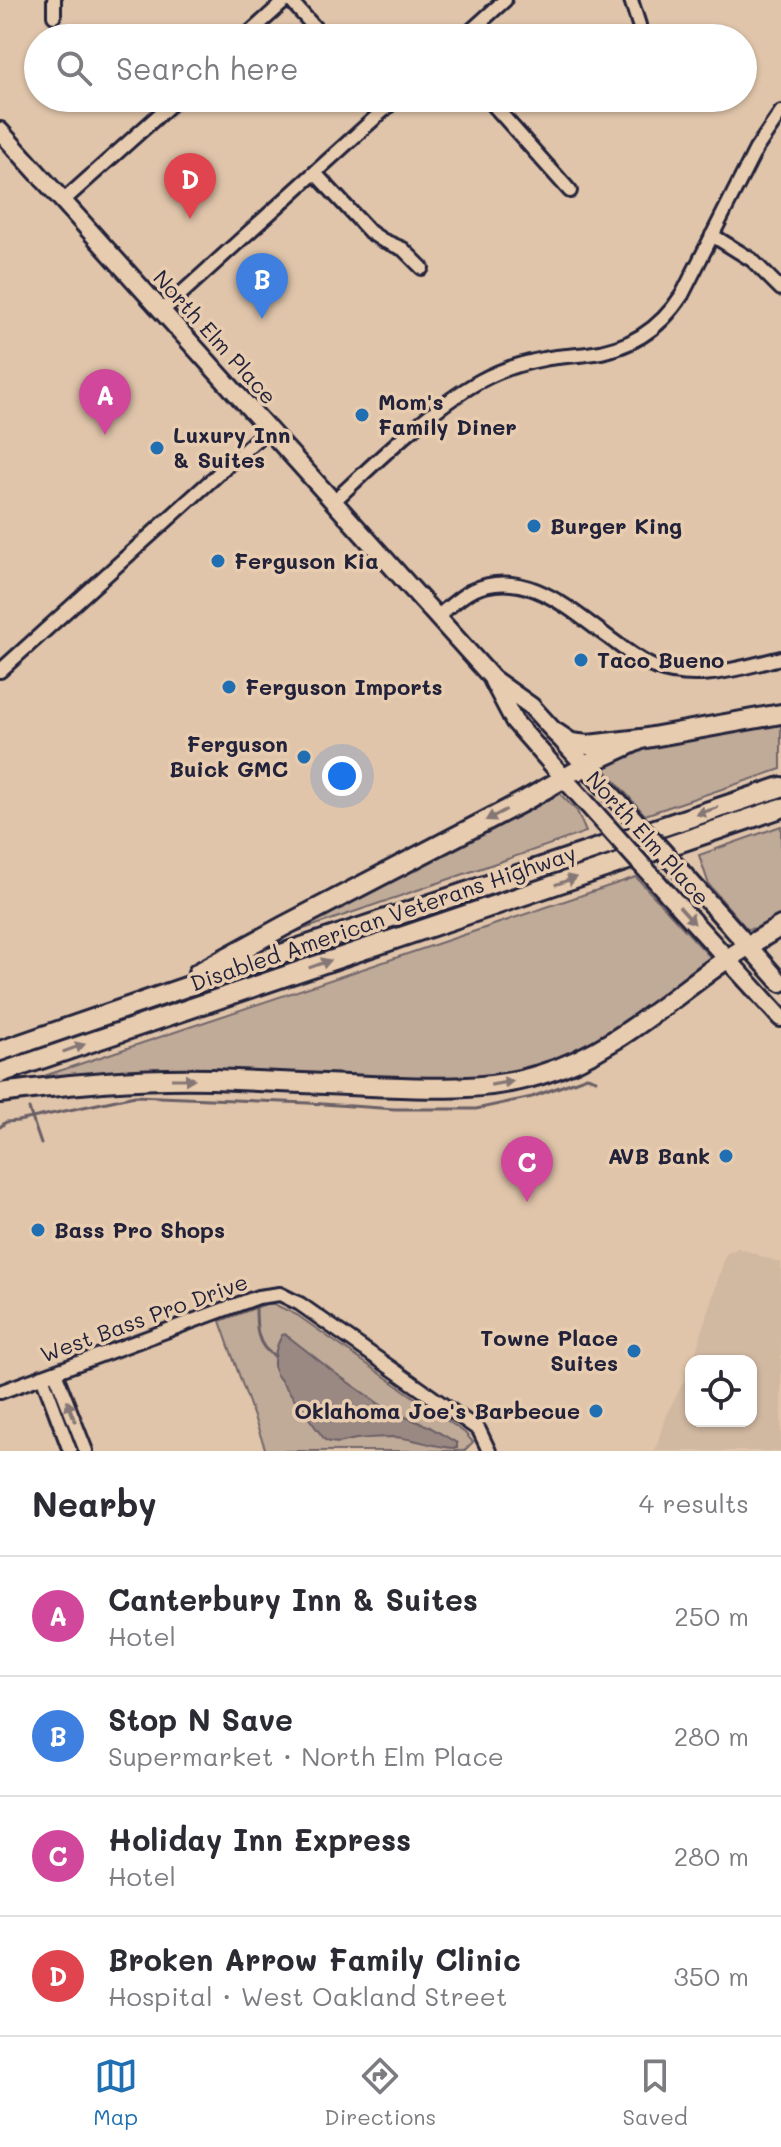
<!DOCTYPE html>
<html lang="en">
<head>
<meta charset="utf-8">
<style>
	:root { --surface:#fff; --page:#f2f2f3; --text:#2b2b33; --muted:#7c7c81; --line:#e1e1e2; --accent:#1f6fb2 }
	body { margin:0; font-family:Mali,sans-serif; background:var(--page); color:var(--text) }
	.controls { position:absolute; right:24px; bottom:24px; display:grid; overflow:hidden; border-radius:16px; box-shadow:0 2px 6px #0004 }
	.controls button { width:72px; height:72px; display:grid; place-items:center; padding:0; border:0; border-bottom:2px solid var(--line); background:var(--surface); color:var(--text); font:40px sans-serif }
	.you { position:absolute; left:342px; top:776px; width:28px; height:28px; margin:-20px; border:6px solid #fff; border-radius:50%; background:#1a73e8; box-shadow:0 0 0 12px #1a73e833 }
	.badge { display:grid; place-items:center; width:52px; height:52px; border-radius:50%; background:var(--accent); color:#fff; font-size:26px; font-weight:700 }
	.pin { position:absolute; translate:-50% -66px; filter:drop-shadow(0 2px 4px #0008) }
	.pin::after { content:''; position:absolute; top:42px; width:28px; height:24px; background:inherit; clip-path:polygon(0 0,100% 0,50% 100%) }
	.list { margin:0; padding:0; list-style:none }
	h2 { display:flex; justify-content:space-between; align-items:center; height:104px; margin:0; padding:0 32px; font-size:34px }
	h2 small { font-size:26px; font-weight:400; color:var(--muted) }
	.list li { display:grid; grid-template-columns:52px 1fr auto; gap:24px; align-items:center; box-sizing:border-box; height:120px; padding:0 32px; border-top:2px solid var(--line) }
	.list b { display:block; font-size:30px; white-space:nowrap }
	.list p { margin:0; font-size:26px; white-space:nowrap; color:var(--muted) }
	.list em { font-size:26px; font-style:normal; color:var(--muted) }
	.icon { flex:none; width:44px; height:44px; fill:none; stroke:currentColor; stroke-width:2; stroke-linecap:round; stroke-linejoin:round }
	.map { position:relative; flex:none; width:781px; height:1451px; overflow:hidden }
	.search { position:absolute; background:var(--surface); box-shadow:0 2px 6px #0004; left:24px; right:24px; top:24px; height:88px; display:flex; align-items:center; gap:20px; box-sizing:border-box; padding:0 28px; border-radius:44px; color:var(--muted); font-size:30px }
	.sheet { height:584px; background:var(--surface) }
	nav { display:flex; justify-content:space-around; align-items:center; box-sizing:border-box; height:112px; border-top:2px solid var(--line); background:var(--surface); font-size:22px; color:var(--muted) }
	nav a { display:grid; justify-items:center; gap:4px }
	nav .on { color:var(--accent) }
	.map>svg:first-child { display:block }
	.built { fill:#d0b8a1 }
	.green { fill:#c0aa98; stroke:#71666a; stroke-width:2 }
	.water { fill:#9a8882; stroke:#6a5f66; stroke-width:2 }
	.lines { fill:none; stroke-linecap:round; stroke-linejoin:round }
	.stream { stroke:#6a5f66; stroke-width:3 }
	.minor-casing { stroke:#22223b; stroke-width:18 }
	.major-casing { stroke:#22223b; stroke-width:22 }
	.highway-casing { stroke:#22223b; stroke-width:24 }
	.minor { stroke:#e8ccaf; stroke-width:12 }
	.major { stroke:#e8ccaf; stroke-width:16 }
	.highway { stroke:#e8ccaf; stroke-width:18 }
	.major-bridge-casing { stroke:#22223b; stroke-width:22; stroke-linecap:butt }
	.major-bridge { stroke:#e8ccaf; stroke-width:16 }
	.oneway { fill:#857775 }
	.poi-dot { fill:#1f6fb2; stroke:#e8ccaf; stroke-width:3 }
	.labels { text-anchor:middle; stroke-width:7; stroke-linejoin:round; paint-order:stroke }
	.street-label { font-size:22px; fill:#22223b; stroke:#e8ccaf }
	.poi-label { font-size:22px; font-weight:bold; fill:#22223b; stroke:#e8ccaf; text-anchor:start }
</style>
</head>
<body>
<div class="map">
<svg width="781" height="1451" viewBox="0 0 781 1451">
	<rect width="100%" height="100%" fill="#e0c5aa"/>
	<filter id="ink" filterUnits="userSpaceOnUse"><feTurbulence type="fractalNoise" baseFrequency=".0125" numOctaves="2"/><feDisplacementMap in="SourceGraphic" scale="16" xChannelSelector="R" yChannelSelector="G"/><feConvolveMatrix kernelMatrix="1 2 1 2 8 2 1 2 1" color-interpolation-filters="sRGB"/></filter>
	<g filter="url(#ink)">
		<path class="built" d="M738,1248L781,1263V1451H655L666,1415L691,1368V1421H751V1361H693L726,1254Z"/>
		<path class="green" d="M781,724V769L645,815L599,763L638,749Z
			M557,791L577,811L586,832L290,934L293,929Z
			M781,826V916L760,928L747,929L709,885L699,855Z
			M636,877L711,958C656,1001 600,1049 530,1067C461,1085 388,1076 318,1075C263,1074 208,1069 153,1072C117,1073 80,1078 44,1081V1076Z
			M266,1304H274L297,1315L465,1433L473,1442L464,1451H266L220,1321Z"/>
		<path class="water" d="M285,1334L335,1373L388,1410L428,1426L457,1443V1448C439,1449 414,1438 394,1437C382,1437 368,1438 356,1439C344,1441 337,1446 325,1440L276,1374C271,1363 276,1346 282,1335Z"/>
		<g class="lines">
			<path class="stream" d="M29,1109L41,1144
				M0,1127L6,1122L18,1121L135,1096L308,1103L395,1109H476L532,1097L587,1077L596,1080
				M256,1307C256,1326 256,1347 275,1356"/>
			<defs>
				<path id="minor" d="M54,0V16
					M290,0L324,38
					M631,0L639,25
					M244,38L286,0
					M463,38L505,0
					M487,98L570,191
					M315,173L370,232L382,240L403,249L422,268
					M63,201L178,98
					M712,235L752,260L781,289
					M162,311L397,98
					M333,502C377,461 428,410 480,381C500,370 522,363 544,359C558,356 573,356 587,354C628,350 660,329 682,295L756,149L781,112
					M437,617C448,608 458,598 471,591C523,566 568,608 608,637C623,648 637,660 654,667C696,683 740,668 781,658
					M0,671L268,429
					M55,1372L86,1451
					M42,1376L70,1451
					M0,1392L258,1297L280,1294L300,1304L479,1430L489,1451"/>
				<path id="major" d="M0,131L493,679L531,706L640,826
					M493,681L514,721L570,785
					M667,893L781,1018
					M725,920L781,983"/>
				<path id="highway" d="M556,733L571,743L588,745L641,739L781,714
					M198,973L284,926L524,801L598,759L641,739
					M0,1051L296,949L781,787
					M0,1073L781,808
					M0,1093C71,1084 140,1077 212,1079C265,1081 317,1084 370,1086C427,1088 484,1092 539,1075C607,1055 658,1009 714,968C735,953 758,940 781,926"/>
			</defs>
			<use href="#minor" class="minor-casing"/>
			<use href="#major" class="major-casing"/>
			<use href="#highway" class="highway-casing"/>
			<use href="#minor" class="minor"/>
			<use href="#major" class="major"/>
			<use href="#highway" class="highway"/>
			<defs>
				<path id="major-bridge" d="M570,785L667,893
					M640,826L725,920"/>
			</defs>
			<use href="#major-bridge" class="major-bridge-casing"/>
			<use href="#major-bridge" class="major-bridge"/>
		</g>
		<defs><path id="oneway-solid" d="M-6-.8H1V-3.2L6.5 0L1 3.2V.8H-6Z" transform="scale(2)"/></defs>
		<g class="oneway">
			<use href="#oneway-solid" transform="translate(707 811) rotate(162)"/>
			<use href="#oneway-solid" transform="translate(496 815) rotate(152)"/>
			<use href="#oneway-solid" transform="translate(566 881) rotate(-19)"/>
			<use href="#oneway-solid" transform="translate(687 915) rotate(48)"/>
			<use href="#oneway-solid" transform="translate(320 964) rotate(-19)"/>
			<use href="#oneway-solid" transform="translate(74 1048) rotate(-19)"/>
			<use href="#oneway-solid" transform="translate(183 1079)"/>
			<use href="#oneway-solid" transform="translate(502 1083) rotate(-10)"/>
			<use href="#oneway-solid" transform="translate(71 1411) rotate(-111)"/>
		</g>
	</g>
	<g class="poi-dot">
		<circle cx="362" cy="415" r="8"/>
		<circle cx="157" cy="448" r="8"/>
		<circle cx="534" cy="526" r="8"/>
		<circle cx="218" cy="561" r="8"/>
		<circle cx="581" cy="660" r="8"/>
		<circle cx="229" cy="687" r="8"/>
		<circle cx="304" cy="757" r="8"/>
		<circle cx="726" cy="1156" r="8"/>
		<circle cx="38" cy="1230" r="8"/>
		<circle cx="634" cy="1351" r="8"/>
		<circle cx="596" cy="1411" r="8"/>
	</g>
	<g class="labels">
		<g class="street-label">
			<text transform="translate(215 337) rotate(48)" y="8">North Elm Place</text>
			<text transform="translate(648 838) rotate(48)" y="8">North Elm Place</text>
			<text transform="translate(383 918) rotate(-19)" y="8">Disabled American Veterans Highway</text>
			<text transform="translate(144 1318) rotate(-20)" y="8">West Bass Pro Drive</text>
		</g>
		<g class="poi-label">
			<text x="378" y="410">Mom's<tspan x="378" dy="25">Family Diner</tspan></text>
			<text x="173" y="443">Luxury Inn<tspan x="173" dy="25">&amp; Suites</tspan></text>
			<text x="550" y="534">Burger King</text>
			<text x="234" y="569">Ferguson Kia</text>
			<text x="597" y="668">Taco Bueno</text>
			<text x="245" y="695">Ferguson Imports</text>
			<text x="288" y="752" text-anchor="end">Ferguson<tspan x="288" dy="25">Buick GMC</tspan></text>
			<text x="710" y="1164" text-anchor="end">AVB Bank</text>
			<text x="54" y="1238">Bass Pro Shops</text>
			<text x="618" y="1346" text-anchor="end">Towne Place<tspan x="618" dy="25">Suites</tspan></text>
			<text x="580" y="1419" text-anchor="end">Oklahoma Joe's Barbecue</text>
		</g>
	</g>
</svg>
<div class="controls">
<button><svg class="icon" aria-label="locate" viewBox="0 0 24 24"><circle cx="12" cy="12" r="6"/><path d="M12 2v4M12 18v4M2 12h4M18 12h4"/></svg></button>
</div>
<div class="you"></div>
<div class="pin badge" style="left:105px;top:435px;background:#d1479c">A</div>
<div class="pin badge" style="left:262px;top:319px;background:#3f7fe0">B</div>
<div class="pin badge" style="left:527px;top:1202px;background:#d1479c">C</div>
<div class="pin badge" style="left:190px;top:219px;background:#e0444e">D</div>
<div class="search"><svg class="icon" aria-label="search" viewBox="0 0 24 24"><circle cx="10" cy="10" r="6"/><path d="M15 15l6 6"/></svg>Search here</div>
</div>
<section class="sheet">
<h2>Nearby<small>4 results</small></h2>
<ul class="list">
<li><span class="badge" style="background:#d1479c">A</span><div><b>Canterbury Inn &amp; Suites</b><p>Hotel</p></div><em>250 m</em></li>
<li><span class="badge" style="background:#3f7fe0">B</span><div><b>Stop N Save</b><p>Supermarket · North Elm Place</p></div><em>280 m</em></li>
<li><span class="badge" style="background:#d1479c">C</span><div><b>Holiday Inn Express</b><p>Hotel</p></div><em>280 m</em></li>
<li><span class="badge" style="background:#e0444e">D</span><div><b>Broken Arrow Family Clinic</b><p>Hospital · West Oakland Street</p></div><em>350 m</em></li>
</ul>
</section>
<nav>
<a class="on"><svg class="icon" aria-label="map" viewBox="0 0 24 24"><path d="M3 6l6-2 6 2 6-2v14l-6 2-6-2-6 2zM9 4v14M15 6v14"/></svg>Map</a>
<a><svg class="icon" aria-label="directions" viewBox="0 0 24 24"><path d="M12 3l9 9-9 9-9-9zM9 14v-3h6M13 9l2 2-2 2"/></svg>Directions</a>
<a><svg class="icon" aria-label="saved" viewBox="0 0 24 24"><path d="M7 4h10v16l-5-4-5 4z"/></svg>Saved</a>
</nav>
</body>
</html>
